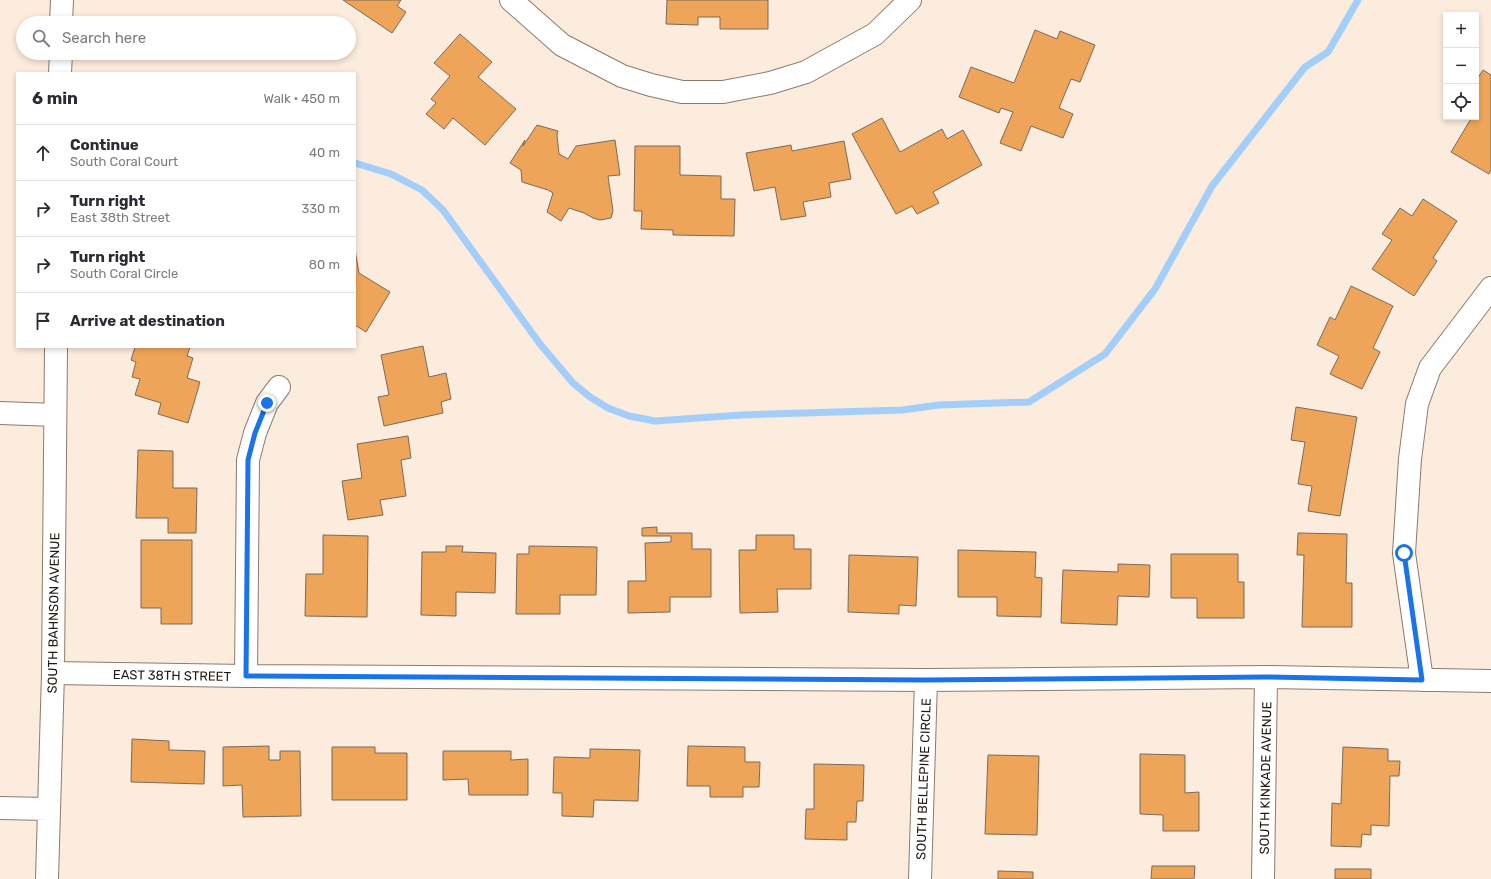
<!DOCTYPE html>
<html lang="en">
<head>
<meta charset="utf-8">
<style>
	:root { --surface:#fff; --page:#f2f2f3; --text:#2b2b33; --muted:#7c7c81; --line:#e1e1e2 }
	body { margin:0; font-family:Rubik,sans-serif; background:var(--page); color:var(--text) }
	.controls { position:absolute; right:12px; top:12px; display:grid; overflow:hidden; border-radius:0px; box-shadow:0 2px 6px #0003 }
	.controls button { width:36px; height:36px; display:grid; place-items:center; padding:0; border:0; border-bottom:1px solid var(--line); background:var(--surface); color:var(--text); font:20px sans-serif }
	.stop { position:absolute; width:12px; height:12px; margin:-9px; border:3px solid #1a73e8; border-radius:50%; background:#fff }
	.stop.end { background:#1a73e8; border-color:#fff; box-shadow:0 1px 4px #0008 }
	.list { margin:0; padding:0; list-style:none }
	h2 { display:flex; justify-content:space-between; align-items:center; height:52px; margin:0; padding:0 16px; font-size:17px }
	h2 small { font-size:13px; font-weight:400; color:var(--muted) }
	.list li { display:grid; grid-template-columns:26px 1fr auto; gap:12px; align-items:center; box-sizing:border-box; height:56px; padding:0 16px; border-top:1px solid var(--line) }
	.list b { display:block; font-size:15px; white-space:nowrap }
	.list p { margin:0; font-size:13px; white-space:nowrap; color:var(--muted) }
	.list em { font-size:13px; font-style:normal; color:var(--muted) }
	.icon { flex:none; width:22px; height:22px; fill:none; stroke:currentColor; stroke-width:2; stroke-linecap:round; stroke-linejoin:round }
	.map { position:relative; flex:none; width:1491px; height:879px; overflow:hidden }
	.search { position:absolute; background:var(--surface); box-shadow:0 2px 6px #0003; left:16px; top:16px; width:340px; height:44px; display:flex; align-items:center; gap:10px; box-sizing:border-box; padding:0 14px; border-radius:22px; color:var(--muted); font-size:15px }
	.panel { position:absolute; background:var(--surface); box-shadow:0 2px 6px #0003; left:16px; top:72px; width:340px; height:276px; border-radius:0px }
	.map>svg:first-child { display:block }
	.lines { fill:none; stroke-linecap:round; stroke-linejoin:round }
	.stream { stroke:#a3cef9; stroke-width:7 }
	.building { fill:#eea459; stroke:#7b6a5a }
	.minor-casing { stroke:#8d7b6b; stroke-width:24 }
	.minor { stroke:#fff; stroke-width:22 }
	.route { stroke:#1a73e8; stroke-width:5 }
	.labels { text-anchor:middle; stroke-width:4; stroke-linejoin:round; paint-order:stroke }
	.street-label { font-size:13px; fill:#211a14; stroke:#fff }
</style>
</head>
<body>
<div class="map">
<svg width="1491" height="879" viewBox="0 0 1491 879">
	<rect width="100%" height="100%" fill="#fcecde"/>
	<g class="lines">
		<path class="stream" d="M355,163L391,174L422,190L443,210L540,344L573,383L590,397L608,408L629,416L655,421L741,415L902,410L939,405L1029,402L1105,354L1155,289L1212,186L1305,67L1328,52L1358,0"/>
	</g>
	<path class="building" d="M343,0H401L397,6L406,12L392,33Z
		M667,0H768V29H720V17H698V25L666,24Z
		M1035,30L1057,39L1060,31L1095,45L1080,82L1071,79L1059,108L1073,114L1063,138L1031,126L1021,151L1000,143L1013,112L1001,108L999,113L959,97L971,67L1014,83Z
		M460,34L492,62L478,77L516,109L485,145L453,118L444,129L426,114L436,103L431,99L450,76L434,63Z
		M1483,70L1491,75V170L1489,174L1451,152L1472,117H1476V81Z
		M882,118L900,152L942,129L947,139L963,130L982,165L933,192L939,203L917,214L912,206L896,214L852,134Z
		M537,125L558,131L557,135L559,154L568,159L576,146L615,140L620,175L608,176L613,211L611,218L600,220L593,218L584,213L569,208L561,221L547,212L553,193L548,190L522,182L521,170L510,163L525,140L523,146Z
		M844,141L851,179L829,183L831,197L803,202L806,216L781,220L775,187L754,191L746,153L791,145L792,151Z
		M635,146H680V175L721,176V199H735L734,236L673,235V230L641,229L642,211H634Z
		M1423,199L1457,221L1433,258L1437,261L1414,296L1372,269L1392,240L1382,234L1400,208L1412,216Z
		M355,250L359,273L390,292L366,332L355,325Z
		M1351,286L1393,306L1373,348L1380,352L1362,389L1330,374L1339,356L1317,345L1330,317L1335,320Z
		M423,346L429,377L446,373L451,399L441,402L443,413L384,426L378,397L389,395L381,355Z
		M135,347H190L187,356L193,358L187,378L200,382L188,423L158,414L161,403L135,395L140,379L132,377L136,362L131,360Z
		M1296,407L1357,417L1340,516L1308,511L1312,486L1298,484L1305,442L1291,440Z
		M408,436L411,458L401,460L406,496L380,500L383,515L348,520L342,481L362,478L357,444Z
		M138,450L173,451V488H197L196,533H168V518H136Z
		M657,527V533H692V549H711V597H670V612L628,613V581H646L645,543L671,542V536H642V528Z
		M1298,533L1347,534L1346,583H1352V627H1302L1304,555H1297Z
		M323,535L368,536L367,617L305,616L306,574H323Z
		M756,535H794V549H811V589H777L778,612L740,613L739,550H756Z
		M141,540H192V624H161V608H141Z
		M446,546H463L462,552L496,553L495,593L456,592V616L421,615L422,552H446Z
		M529,546L597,547L596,595H560V614H516L517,554H529Z
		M958,550L1036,552L1035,577L1042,578L1041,617L997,616V597H958Z
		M1171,554H1238V582H1244V618H1197V598H1171Z
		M849,555L918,557L916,606L899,605V614L848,612Z
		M1118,564L1150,565L1149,597L1118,596L1117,625L1061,623L1063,570L1118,572Z
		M132,739L169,741V750L205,751L204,784L131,782Z
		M269,746V760H280V751H300L301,816L243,817L242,785L223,786V747Z
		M688,746L745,747V762H760L759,787H743V797H710V786H687Z
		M332,747H375V753H407V800H332Z
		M1343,747L1388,749V761H1400L1399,776H1390L1389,826L1371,825V835L1362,834L1361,847L1331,846L1332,803L1341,804Z
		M590,749L640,750L638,801L594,800L593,817L562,816V793H553L554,757L590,758Z
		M443,751H511V760L528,759V795H469L468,779L443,780Z
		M1140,754L1185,755V793L1199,792V831H1163V815L1140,814Z
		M988,755L1039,756L1037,835L985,834Z
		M814,764L864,765L863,801H857L856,822H847V840L805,839L806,809H814Z
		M1152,866H1195L1194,879H1151Z
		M1335,869H1371V879H1335Z
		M998,871L1033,872V879H998Z"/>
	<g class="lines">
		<defs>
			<path id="minor" d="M511,0L562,45L622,76L651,85L682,92H723L770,83L806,72L875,34L910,0
				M61,23L62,0
				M60,73L61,53
				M0,413L55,415
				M53,673L246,676L926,680L1266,677L1491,681
				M246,676L248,460L255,433L267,403L279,387
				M1422,680L1404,553L1410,459L1417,404L1430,368L1491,288
				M0,808L48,809
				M47,879L53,673L56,347
				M920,879L926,680
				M1263,879L1266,677"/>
		</defs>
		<use href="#minor" class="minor-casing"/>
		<use href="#minor" class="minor"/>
	</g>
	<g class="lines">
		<path class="route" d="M267,403L255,433L248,460L246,676L926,680L1266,677L1422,680L1404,553"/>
	</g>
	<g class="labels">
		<g class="street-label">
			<text transform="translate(53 613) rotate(-89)" y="5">SOUTH BAHNSON AVENUE</text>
			<text transform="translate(172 675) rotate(1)" y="5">EAST 38TH STREET</text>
			<text transform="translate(1265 778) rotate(-89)" y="5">SOUTH KINKADE AVENUE</text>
			<text transform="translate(923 779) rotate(-88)" y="5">SOUTH BELLEPINE CIRCLE</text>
		</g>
	</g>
</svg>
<div class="controls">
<button>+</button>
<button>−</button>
<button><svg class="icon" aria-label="locate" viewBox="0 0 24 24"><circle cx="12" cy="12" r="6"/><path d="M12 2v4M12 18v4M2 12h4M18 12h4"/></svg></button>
</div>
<div class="stop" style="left:1404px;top:553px"></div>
<div class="stop end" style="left:267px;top:403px"></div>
<div class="search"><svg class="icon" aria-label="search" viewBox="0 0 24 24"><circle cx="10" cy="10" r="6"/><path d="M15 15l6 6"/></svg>Search here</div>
<section class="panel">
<h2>6 min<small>Walk · 450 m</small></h2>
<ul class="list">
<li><svg class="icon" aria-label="ahead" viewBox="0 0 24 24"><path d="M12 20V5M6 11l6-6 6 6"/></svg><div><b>Continue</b><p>South Coral Court</p></div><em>40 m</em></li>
<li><svg class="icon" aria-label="right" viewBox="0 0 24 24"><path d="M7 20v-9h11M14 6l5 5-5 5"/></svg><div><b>Turn right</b><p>East 38th Street</p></div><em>330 m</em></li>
<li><svg class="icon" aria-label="right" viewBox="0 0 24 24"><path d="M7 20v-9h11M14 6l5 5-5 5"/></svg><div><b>Turn right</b><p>South Coral Circle</p></div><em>80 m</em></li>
<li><svg class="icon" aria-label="arrive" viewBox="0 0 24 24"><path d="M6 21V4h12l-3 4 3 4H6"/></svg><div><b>Arrive at destination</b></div></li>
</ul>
</section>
</div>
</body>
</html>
